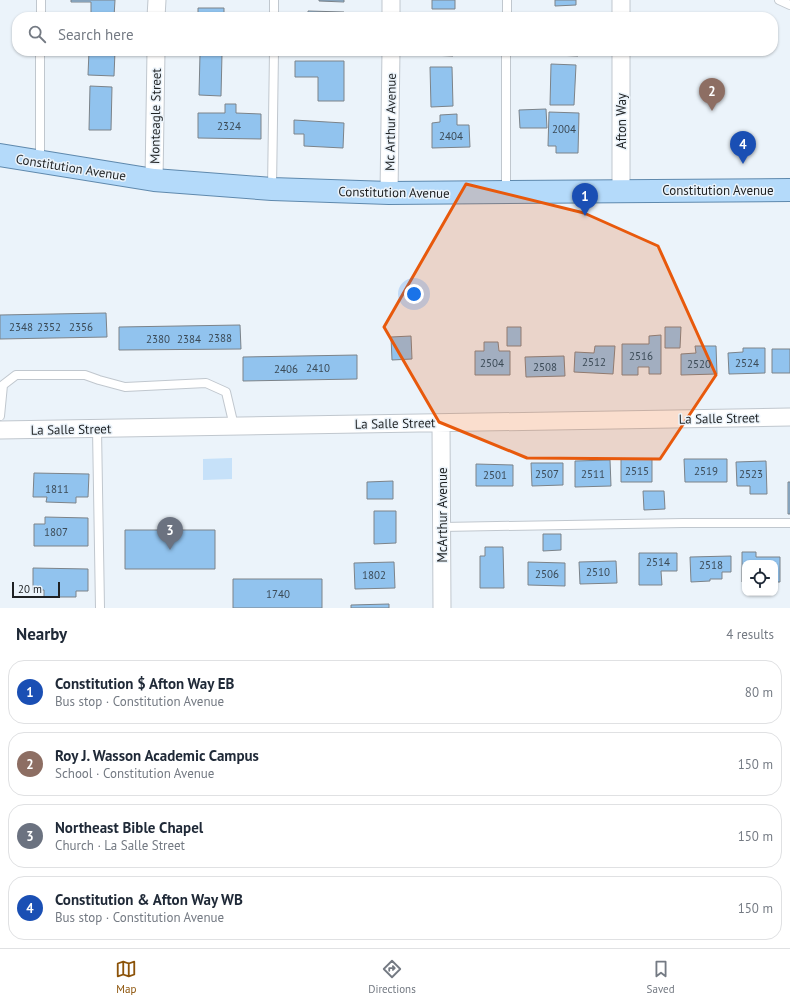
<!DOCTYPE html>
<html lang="en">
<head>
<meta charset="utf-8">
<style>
	:root { --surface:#fff; --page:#f6f6f7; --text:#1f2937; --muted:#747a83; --line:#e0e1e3; --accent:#8c5309 }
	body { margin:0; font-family:"PT Sans",sans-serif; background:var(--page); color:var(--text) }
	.controls { position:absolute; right:12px; bottom:12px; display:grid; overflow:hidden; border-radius:8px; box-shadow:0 1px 3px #0004 }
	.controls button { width:36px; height:36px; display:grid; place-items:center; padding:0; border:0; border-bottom:1px solid var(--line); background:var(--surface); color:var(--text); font:20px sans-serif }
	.scale { position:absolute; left:12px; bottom:10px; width:48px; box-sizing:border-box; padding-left:4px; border:2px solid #1e2123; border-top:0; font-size:11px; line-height:14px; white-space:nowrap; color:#1e2123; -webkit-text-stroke:3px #ebf3fa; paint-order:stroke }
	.you { position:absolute; left:414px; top:294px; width:14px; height:14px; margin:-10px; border:3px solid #fff; border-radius:50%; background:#1a73e8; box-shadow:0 0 0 6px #1a73e833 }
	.badge { display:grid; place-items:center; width:26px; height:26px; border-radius:50%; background:var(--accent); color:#fff; font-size:13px; font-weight:700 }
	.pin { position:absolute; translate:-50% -33px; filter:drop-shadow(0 1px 2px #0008) }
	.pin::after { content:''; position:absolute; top:21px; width:14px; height:12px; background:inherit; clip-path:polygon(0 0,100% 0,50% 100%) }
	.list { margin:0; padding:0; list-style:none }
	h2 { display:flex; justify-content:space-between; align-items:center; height:52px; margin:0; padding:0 16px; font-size:17px }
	h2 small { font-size:13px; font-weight:400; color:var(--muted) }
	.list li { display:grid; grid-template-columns:26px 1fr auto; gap:12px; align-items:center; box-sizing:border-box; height:64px; margin:0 8px 8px; padding:0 8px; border:1px solid var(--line); border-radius:16px }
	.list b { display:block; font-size:15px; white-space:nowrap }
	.list p { margin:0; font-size:13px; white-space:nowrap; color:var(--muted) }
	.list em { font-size:13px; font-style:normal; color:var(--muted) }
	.icon { flex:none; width:22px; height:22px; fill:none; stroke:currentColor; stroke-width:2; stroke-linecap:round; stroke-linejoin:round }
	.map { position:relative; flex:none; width:790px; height:608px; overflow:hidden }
	.search { position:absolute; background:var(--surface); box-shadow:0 1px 3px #0004; left:12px; right:12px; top:12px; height:44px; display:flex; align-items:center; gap:10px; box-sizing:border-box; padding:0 14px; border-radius:16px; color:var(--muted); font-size:15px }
	.sheet { height:340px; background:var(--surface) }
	nav { display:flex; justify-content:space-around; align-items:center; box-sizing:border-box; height:56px; border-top:1px solid var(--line); background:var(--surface); font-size:11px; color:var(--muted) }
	nav a { display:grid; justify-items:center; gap:2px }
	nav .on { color:var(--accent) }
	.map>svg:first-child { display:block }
	.green { fill:#c6e1f9 }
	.building { fill:#91c3ee; stroke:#7c8389 }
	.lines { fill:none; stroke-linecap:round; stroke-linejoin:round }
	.service-casing { stroke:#c0c7ce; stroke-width:10 }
	.minor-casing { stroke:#c0c7ce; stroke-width:19 }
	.primary-casing { stroke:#5f89ad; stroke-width:24 }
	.service { stroke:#fff; stroke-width:8 }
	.minor { stroke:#fff; stroke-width:17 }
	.primary { stroke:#b4dafa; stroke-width:22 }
	.marked { fill:#e8590c; fill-opacity:0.2; stroke:#e8590c; stroke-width:3; stroke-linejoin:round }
	.labels { text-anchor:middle; stroke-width:3; stroke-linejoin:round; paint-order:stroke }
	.number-label { font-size:11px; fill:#3b4a56 }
	.street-label { font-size:13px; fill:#1e2123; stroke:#ebf3fa }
</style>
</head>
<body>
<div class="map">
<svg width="790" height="608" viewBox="0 0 790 608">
	<rect width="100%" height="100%" fill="#ebf3fa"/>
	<path class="green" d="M232,458V479L203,480V459Z"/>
	<path class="building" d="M71,0H115L114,17H91V2H71Z
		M319,0H344V2L319,1Z
		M432,0H455V9H432Z
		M555,0H576V5L555,6Z
		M198,8H224V17H198Z
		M308,11L344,12V17H308Z
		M556,14L579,15V17H556Z
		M432,15H453V17H432Z
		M89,51H115L114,76L88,75Z
		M431,51H453V56L431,55Z
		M556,51H578V56L556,55Z
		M200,54H222L221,96L199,95Z
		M295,61H344V101H318V77H295Z
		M551,64L576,65L574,105H550Z
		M430,67H452L453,106L431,107Z
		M90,86L112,87L111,130H89Z
		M225,104H236V113L261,114V139L198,138V113H225Z
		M546,109L547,128H520L519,110Z
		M549,112L579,113L578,153H556V146H548Z
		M457,114V125H469L470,147L432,148V123L440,122V115Z
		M294,120L344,123L343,148L304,146V134H294Z
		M106,313L107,337L0,339V315Z
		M240,325L241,349L119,350V327Z
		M507,327H521V346H507Z
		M665,327H681L680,348H665Z
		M661,335V374H649V367H638V375H622V344H649V336Z
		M411,336L412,359L392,360L391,337Z
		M484,342H498L499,351H510V375H475V351H484Z
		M595,346H615L613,374L574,372L575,352L594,353Z
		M695,346H716L717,374L681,375V354L696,353Z
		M743,348H765V373L729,374L728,353L743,352Z
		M772,349H790V373H772Z
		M357,355V379L243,381V357Z
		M564,356L565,376L526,377L525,357Z
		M621,459H652V482H621Z
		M684,459H727V482H685Z
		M610,460L611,486L575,487V461Z
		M766,461L767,494H750V486H737L736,462Z
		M531,463H563V485L532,486Z
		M476,464L513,465V486H476Z
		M34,473L89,474L88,497H76V503L46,502L47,497H33Z
		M393,481V499H367V482Z
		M788,482H790V514H788Z
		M643,491H664L665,509L644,510Z
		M374,511H396V543L374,544Z
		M45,517L88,518V546H34V524H45Z
		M125,530H215V569H125Z
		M543,534H561V550L543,551Z
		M485,547H503L504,588H480V556H485Z
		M742,552H756V557H780V582H775V563H745V582H742Z
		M639,553H677V571H661L662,585H639Z
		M731,556V572H722V579H710V581L691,582L690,557Z
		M616,561L617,583L580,584L579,562Z
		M394,562L395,588L355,589L354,563Z
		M528,562L565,563V586L528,585Z
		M33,568L88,569V591H76V597H44V590H33Z
		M233,579H322V608H233Z
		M389,604V608H351V605Z"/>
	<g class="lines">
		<defs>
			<path id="service" d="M779,0L790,5
				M41,17V0
				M274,17V0
				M507,17V0
				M40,161V51
				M272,188L274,51
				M506,192V51
				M0,416L3,385L16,375H85L99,380L125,387L206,383L226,392L234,426
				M97,429L100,608
				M442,527L683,523H790"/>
			<path id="minor" d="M621,0V17
				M156,17L157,0
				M391,17V0
				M621,51V191
				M154,180L156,51
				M389,193L391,51
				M441,423L442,608
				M0,430L790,417"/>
			<path id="primary" d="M0,155L154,180L272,189L389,193L790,190"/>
		</defs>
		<use href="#service" class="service-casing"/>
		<use href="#minor" class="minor-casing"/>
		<use href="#primary" class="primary-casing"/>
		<use href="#service" class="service"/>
		<use href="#minor" class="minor"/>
		<use href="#primary" class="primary"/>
	</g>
	<path class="marked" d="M466,184L584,213L658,246L716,375L660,459L527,458L439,422L384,327Z"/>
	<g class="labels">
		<g class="number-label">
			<text x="229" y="130">2324</text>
			<text x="564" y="133">2004</text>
			<text x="451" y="140">2404</text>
			<text x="21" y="331">2348</text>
			<text x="49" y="331">2352</text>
			<text x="81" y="331">2356</text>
			<text x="220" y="342">2388</text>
			<text x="158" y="343">2380</text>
			<text x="189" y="343">2384</text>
			<text x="641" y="360">2516</text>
			<text x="594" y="366">2512</text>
			<text x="492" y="367">2504</text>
			<text x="747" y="367">2524</text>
			<text x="699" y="368">2520</text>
			<text x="545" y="371">2508</text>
			<text x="318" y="372">2410</text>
			<text x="286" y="373">2406</text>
			<text x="637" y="475">2515</text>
			<text x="706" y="475">2519</text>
			<text x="547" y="478">2507</text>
			<text x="593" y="478">2511</text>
			<text x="751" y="478">2523</text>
			<text x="495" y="479">2501</text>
			<text x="57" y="493">1811</text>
			<text x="56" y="536">1807</text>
			<text x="658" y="566">2514</text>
			<text x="711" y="569">2518</text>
			<text x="598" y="576">2510</text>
			<text x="547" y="578">2506</text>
			<text x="374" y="579">1802</text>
			<text x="278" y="598">1740</text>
		</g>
		<g class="street-label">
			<text transform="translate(155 116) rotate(-89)" y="5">Monteagle Street</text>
			<text transform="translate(621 121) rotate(-90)" y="5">Afton Way</text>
			<text transform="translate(390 122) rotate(-89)" y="5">Mc Arthur Avenue</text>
			<text transform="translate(71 167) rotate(9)" y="5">Constitution Avenue</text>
			<text x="718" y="195">Constitution Avenue</text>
			<text transform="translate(394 192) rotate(1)" y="5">Constitution Avenue</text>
			<text transform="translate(719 418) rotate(-1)" y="5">La Salle Street</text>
			<text transform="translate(395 423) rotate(-1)" y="5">La Salle Street</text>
			<text transform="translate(71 429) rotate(-1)" y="5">La Salle Street</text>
			<text transform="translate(442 515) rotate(-90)" y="5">McArthur Avenue</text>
		</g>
	</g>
</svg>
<div class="controls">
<button><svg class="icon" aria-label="locate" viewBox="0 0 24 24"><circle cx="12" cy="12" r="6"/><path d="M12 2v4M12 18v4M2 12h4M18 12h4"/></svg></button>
</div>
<div class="scale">20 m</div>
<div class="you"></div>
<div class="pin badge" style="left:585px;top:216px;background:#1a4fb4">1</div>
<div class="pin badge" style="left:712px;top:111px;background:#8d6e63">2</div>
<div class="pin badge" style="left:170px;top:550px;background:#6b7280">3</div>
<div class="pin badge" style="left:743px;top:164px;background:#1a4fb4">4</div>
<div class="search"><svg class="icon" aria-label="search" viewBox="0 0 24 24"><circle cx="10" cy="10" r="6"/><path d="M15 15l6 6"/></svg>Search here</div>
</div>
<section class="sheet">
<h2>Nearby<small>4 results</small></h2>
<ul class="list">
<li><span class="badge" style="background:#1a4fb4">1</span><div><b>Constitution $ Afton Way EB</b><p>Bus stop · Constitution Avenue</p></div><em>80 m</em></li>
<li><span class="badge" style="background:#8d6e63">2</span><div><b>Roy J. Wasson Academic Campus</b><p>School · Constitution Avenue</p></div><em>150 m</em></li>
<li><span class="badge" style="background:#6b7280">3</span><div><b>Northeast Bible Chapel</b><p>Church · La Salle Street</p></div><em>150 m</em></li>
<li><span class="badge" style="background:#1a4fb4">4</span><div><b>Constitution &amp; Afton Way WB</b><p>Bus stop · Constitution Avenue</p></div><em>150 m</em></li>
</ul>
</section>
<nav>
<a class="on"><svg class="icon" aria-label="map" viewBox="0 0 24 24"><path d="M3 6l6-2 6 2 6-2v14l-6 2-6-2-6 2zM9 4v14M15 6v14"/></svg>Map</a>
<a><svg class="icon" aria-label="directions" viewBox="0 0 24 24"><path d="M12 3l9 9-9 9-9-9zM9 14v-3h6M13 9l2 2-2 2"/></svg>Directions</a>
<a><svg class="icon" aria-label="saved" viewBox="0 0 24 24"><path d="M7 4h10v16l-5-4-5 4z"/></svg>Saved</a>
</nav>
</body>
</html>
